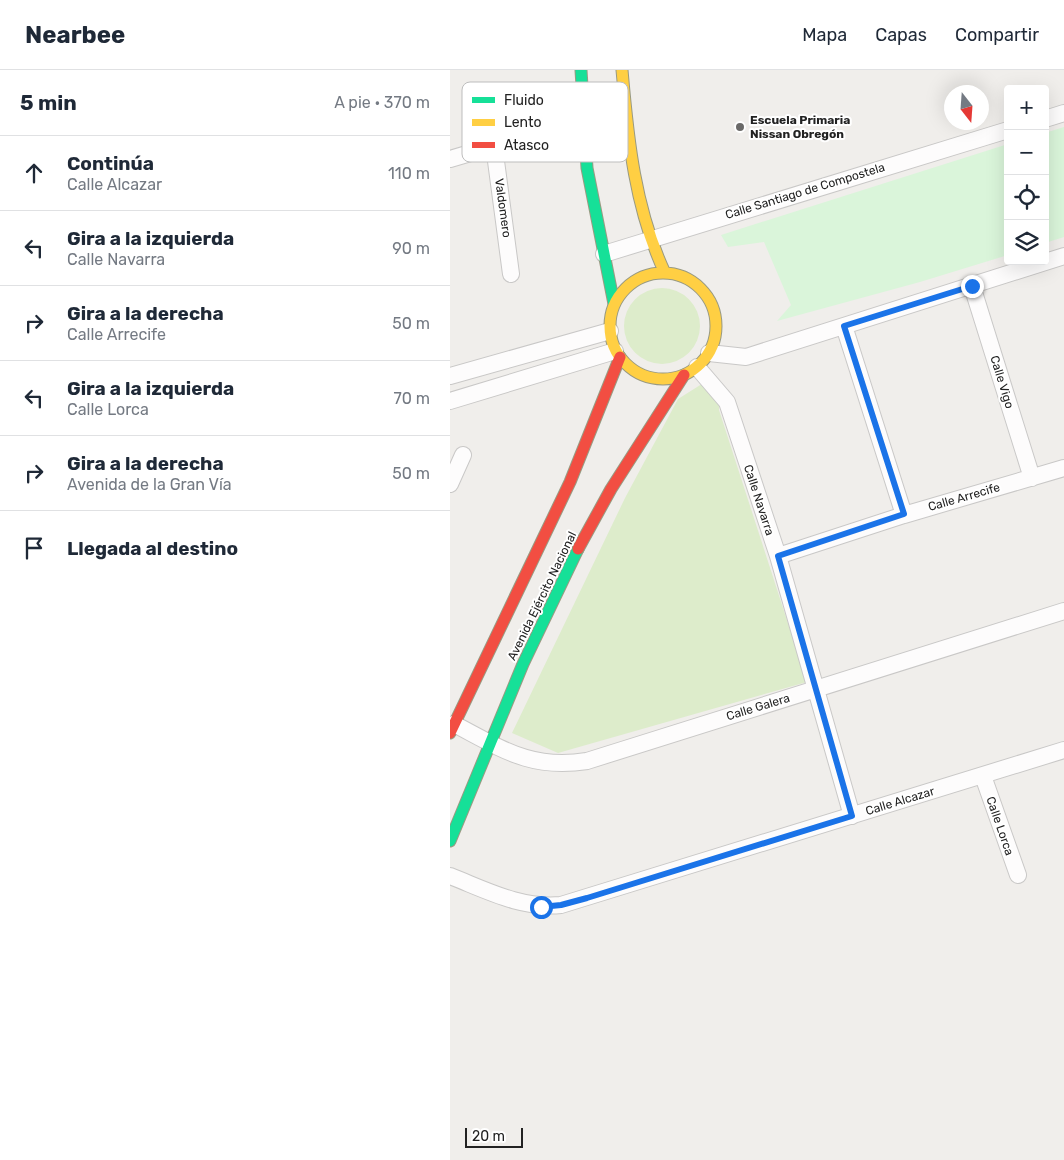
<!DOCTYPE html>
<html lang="es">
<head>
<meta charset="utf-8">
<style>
	:root { --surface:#fff; --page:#f6f6f7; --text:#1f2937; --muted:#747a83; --line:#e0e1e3 }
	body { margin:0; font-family:Rubik,sans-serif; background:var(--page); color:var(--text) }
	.controls { position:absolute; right:15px; top:15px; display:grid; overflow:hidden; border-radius:5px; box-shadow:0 5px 20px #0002 }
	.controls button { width:45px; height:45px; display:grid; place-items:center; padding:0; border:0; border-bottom:1px solid var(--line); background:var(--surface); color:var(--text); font:25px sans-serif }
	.compass { position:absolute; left:494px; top:15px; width:45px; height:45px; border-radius:50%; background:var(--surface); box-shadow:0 5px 20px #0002; rotate:163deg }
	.scale { position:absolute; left:15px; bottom:12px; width:58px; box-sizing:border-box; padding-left:5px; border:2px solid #222; border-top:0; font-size:14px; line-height:18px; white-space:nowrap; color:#222; -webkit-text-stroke:4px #fff; paint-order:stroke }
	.stop { position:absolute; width:15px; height:15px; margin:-11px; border:4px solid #1a73e8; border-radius:50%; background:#fff }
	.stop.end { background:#1a73e8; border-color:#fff; box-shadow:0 1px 5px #0008 }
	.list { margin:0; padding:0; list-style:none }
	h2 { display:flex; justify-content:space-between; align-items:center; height:65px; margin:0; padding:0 20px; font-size:21px }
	h2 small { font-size:16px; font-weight:400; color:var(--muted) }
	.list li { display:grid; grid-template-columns:32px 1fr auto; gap:15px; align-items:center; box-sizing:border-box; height:75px; padding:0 20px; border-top:1px solid var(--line) }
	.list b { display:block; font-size:19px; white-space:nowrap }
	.list p { margin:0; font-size:16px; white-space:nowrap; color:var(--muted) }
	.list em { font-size:16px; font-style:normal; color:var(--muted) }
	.icon { flex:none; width:28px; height:28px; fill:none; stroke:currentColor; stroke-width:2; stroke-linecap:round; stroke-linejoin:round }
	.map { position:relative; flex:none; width:614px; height:1090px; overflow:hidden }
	header { display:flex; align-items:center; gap:30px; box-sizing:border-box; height:70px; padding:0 25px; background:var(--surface); border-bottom:1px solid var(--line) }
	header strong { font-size:24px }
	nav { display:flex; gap:28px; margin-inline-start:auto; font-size:18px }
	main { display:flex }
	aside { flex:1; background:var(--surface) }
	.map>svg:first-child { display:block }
	.grass { fill:#ddeccb }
	.park { fill:#daf5da }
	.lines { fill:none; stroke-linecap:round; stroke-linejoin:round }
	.street-casing { stroke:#c9c8c7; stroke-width:18 }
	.fast-casing { stroke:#999a82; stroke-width:13 }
	.slow-casing { stroke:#999a82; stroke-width:13 }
	.jam-casing { stroke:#999a82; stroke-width:13 }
	.street { stroke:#fdfcfc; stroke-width:16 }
	.fast { stroke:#16e098; stroke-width:11 }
	.slow { stroke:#ffcf43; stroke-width:11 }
	.jam { stroke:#f24e42; stroke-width:11 }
	.route { stroke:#1a73e8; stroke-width:6 }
	.poi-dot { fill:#6a6968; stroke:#fff; stroke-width:2 }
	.labels { text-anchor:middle; stroke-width:4; stroke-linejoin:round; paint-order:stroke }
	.poi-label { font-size:12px; font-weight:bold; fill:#222; stroke:#fff; text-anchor:start }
	.street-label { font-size:12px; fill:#222; stroke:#fff }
	.key { fill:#fff; stroke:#bdbdbd; stroke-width:1 }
	.key-label { font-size:14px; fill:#222 }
</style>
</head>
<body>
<header>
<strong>Nearbee</strong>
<nav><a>Mapa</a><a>Capas</a><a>Compartir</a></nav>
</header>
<main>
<aside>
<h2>5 min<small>A pie · 370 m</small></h2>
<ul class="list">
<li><svg class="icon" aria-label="ahead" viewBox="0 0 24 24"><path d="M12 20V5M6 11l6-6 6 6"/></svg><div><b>Continúa</b><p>Calle Alcazar</p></div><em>110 m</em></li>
<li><svg class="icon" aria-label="left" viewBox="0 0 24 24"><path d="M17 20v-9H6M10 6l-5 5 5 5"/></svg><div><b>Gira a la izquierda</b><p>Calle Navarra</p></div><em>90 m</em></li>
<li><svg class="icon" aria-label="right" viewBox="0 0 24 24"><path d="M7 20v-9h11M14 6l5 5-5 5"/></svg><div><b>Gira a la derecha</b><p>Calle Arrecife</p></div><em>50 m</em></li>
<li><svg class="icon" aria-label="left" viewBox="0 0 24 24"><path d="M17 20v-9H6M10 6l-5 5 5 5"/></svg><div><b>Gira a la izquierda</b><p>Calle Lorca</p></div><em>70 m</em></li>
<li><svg class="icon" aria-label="right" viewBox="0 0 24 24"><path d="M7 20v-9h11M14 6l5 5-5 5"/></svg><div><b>Gira a la derecha</b><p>Avenida de la Gran Vía</p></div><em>50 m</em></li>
<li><svg class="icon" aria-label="arrive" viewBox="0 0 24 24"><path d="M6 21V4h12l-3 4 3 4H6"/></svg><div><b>Llegada al destino</b></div></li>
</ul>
</aside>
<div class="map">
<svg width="614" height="1090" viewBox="0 0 614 1090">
	<rect width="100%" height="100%" fill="#f0eeeb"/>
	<path class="grass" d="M174 256a38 38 0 1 1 76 0a38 38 0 1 1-76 0Z
		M255,312L270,320L269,340L357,612L108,683L62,663L175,428L228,329Z"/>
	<path class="park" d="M614,57V167L595,173V63Z
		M558,74V185L470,212L327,251L341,235L314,172L278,177L271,165Z"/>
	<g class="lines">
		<defs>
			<path id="street" d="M42,42L44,76L61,204
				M595,49L614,43
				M0,89L44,76
				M154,184L558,60
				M522,216L582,408
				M394,256L454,445
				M259,283L296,287L614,186
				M247,297L277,332L328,486L402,746
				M0,306L160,261
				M0,331L165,281
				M0,414L13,385
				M328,486L454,445L614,398
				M4,654C52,679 81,700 137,691L614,541
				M533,706L568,805
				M0,806C36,820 71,839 111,835L614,680"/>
			<path id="fast" d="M131,0L137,98L164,234
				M0,771L73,594L128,479"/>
			<path id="slow" d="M172,0C178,70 185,139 215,203
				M160 256a53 53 0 1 1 106 0a53 53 0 1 1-106 0Z"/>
			<path id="jam" d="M128,479L161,419L234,305
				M0,663L120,412L170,287"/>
		</defs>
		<use href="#street" class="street-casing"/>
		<use href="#fast" class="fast-casing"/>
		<use href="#slow" class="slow-casing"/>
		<use href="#jam" class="jam-casing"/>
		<use href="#street" class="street"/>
		<use href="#fast" class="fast"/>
		<use href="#slow" class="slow"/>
		<use href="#jam" class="jam"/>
	</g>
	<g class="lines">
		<path class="route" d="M91,837L111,835L137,828L402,746L328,486L454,444L394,256L522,216"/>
	</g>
	<circle class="poi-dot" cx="290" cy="57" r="5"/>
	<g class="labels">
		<g class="poi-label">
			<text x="300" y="54">Escuela Primaria<tspan x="300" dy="14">Nissan Obregón</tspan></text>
		</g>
		<g class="street-label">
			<text transform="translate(355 121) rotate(-17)" y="4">Calle Santiago de Compostela</text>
			<text transform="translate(53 138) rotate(82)" y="4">Valdomero</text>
			<text transform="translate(552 312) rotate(73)" y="4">Calle Vigo</text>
			<text transform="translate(514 427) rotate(-16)" y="4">Calle Arrecife</text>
			<text transform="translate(309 430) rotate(72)" y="4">Calle Navarra</text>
			<text transform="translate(92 526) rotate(-64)" y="4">Avenida Ejército Nacional</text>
			<text transform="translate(308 637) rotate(-17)" y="4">Calle Galera</text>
			<text transform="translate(450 731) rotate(-17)" y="4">Calle Alcazar</text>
			<text transform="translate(550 756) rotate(71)" y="4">Calle Lorca</text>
		</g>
	</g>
	<rect x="12" y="12" width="166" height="80" rx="8" class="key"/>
	<rect x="22" y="27" width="23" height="6" fill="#16e098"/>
	<rect x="22" y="49" width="23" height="7" fill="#ffcf43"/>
	<rect x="22" y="72" width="23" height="6" fill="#f24e42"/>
	<g class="key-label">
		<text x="54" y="35">Fluido</text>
		<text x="54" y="57">Lento</text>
		<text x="54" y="80">Atasco</text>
	</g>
</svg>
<div class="controls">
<button>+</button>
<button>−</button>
<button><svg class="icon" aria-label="locate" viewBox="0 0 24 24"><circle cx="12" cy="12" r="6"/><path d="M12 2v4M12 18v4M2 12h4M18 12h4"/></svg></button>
<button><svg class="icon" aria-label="layers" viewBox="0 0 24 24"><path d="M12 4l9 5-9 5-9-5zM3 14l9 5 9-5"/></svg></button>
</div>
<svg class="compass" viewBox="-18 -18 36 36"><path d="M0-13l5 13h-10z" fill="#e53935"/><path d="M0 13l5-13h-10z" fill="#747a83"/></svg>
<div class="scale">20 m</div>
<div class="stop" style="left:91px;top:837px"></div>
<div class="stop end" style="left:522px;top:216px"></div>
</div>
</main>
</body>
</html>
